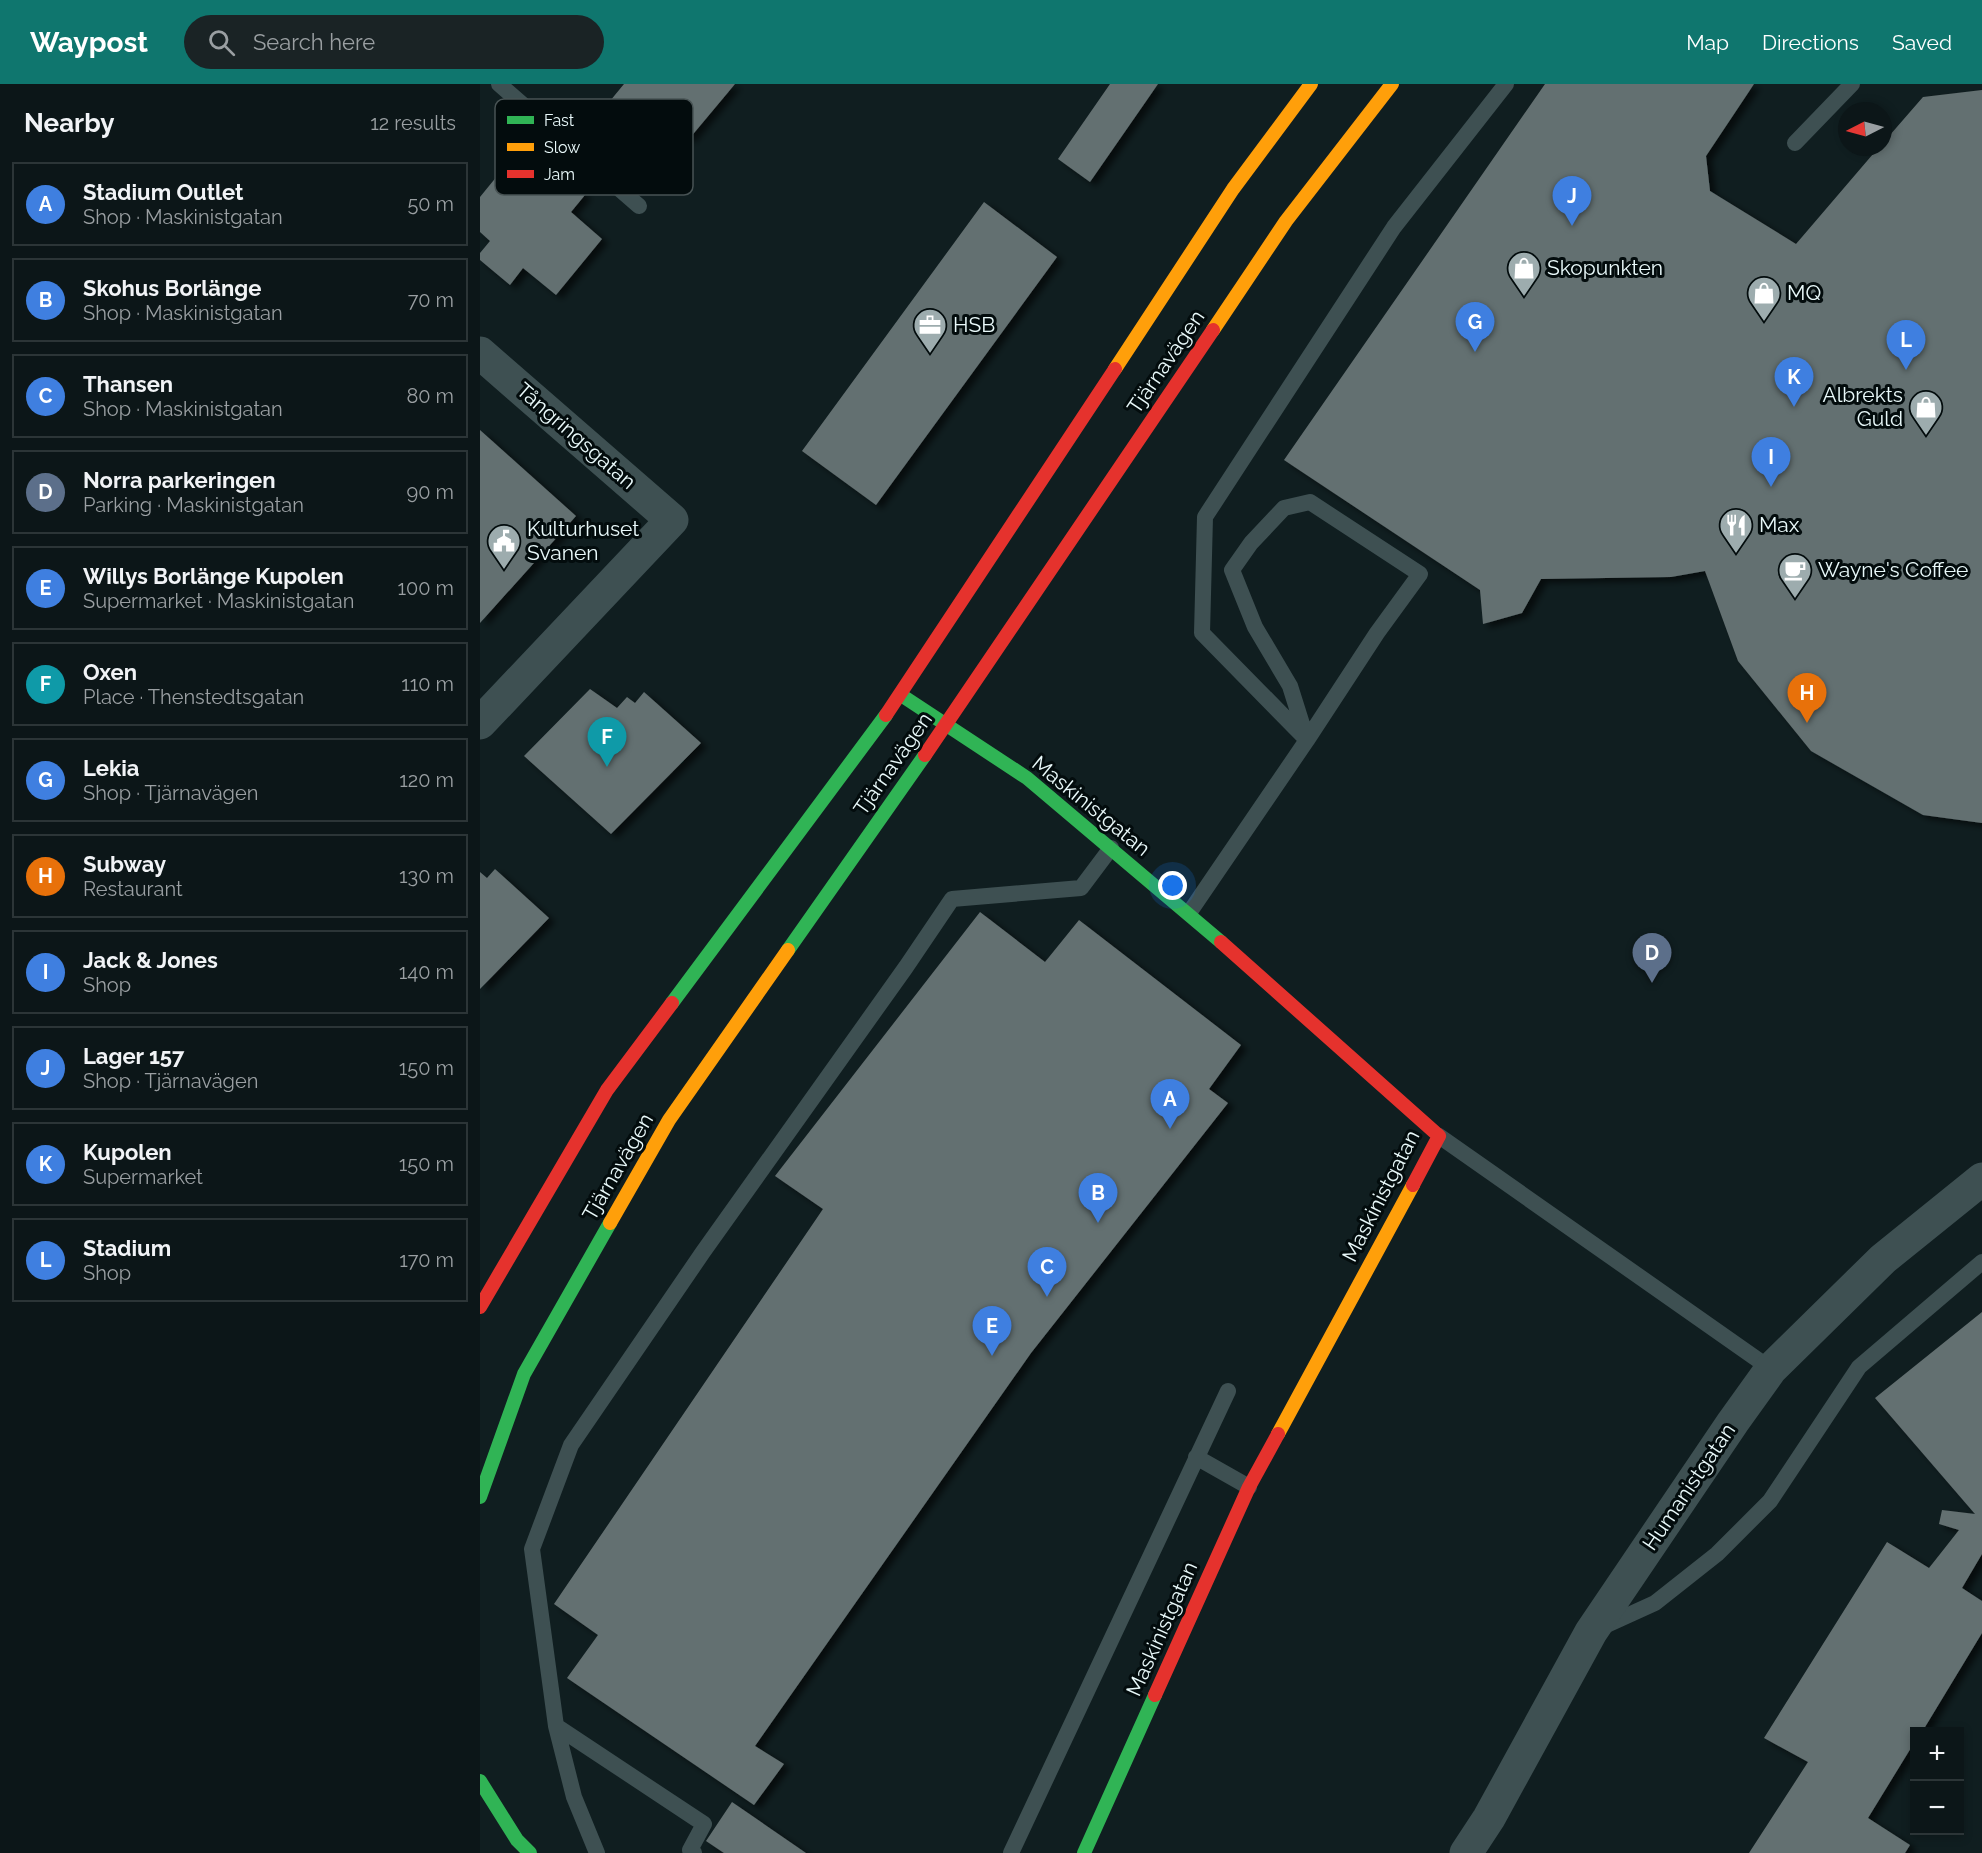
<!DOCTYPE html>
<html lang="en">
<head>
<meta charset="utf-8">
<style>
	:root { --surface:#0c1618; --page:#1a2325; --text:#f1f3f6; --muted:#9a9fa2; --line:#2c3537; --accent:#0f766e }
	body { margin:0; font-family:Raleway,sans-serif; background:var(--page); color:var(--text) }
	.controls { position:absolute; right:18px; bottom:18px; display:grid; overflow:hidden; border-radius:0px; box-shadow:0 3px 9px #0003 }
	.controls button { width:54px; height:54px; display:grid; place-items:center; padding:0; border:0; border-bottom:2px solid var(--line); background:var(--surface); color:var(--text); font:30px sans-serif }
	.compass { position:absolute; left:1358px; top:18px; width:54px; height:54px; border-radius:50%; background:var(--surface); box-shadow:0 3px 9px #0003; rotate:264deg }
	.you { position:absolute; left:693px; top:802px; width:21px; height:21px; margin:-15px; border:4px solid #fff; border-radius:50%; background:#1a73e8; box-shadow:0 0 0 9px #1a73e833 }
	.badge { display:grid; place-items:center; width:39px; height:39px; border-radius:50%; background:var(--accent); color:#fff; font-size:20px; font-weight:700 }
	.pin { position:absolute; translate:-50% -50px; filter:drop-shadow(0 2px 3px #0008) }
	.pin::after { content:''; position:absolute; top:32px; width:21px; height:18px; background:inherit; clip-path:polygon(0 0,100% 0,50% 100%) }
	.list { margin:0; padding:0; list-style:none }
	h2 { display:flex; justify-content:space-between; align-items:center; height:78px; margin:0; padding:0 24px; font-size:26px }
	h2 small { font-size:20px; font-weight:400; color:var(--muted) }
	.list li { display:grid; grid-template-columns:39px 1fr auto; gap:18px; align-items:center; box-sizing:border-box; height:84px; margin:0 12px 12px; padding:0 12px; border:2px solid var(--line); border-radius:0px }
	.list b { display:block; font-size:22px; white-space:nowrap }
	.list p { margin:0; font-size:20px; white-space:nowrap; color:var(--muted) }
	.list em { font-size:20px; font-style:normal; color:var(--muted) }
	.icon { flex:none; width:33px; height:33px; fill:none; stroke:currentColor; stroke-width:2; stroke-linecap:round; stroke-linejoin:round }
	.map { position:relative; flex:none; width:1502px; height:1769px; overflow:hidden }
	header { display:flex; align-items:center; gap:36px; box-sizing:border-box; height:84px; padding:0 30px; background:var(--accent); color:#fff }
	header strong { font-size:28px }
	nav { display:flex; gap:33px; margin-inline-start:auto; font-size:21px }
	.search { width:420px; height:54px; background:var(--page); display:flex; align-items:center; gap:15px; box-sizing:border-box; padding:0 21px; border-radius:33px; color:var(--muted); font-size:22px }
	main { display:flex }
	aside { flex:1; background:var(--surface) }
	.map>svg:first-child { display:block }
	.building { fill:#647071; filter:url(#shadow) }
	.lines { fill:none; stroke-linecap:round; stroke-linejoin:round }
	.lane { stroke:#3e5052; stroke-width:16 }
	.street { stroke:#3e5052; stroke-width:33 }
	.fast { stroke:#30b455; stroke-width:14 }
	.slow { stroke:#ff9f0a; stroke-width:14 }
	.jam { stroke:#e5322d; stroke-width:14 }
	.labels { text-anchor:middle; stroke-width:6; stroke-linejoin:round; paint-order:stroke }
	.poi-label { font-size:21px; fill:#e9f9fa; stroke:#030c0d; text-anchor:start }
	.street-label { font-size:21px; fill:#e9f9fa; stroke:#030c0d }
	.key { fill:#030c0d; stroke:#485354; stroke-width:1.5 }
	.key-label { font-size:16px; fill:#e9f9fa }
</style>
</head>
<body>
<header>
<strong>Waypost</strong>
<div class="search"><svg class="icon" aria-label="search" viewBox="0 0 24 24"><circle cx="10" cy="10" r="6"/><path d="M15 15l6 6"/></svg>Search here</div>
<nav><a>Map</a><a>Directions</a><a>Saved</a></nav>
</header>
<main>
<aside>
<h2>Nearby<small>12 results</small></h2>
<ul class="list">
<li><span class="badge" style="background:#3f7fe0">A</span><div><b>Stadium Outlet</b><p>Shop · Maskinistgatan</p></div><em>50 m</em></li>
<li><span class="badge" style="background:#3f7fe0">B</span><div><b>Skohus Borlänge</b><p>Shop · Maskinistgatan</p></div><em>70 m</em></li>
<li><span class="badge" style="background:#3f7fe0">C</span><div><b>Thansen</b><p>Shop · Maskinistgatan</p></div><em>80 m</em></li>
<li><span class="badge" style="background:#5c6f8a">D</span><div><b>Norra parkeringen</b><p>Parking · Maskinistgatan</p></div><em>90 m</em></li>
<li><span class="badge" style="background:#3f7fe0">E</span><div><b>Willys Borlänge Kupolen</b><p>Supermarket · Maskinistgatan</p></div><em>100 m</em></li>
<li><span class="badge" style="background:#0f9aa8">F</span><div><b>Oxen</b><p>Place · Thenstedtsgatan</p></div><em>110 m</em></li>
<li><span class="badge" style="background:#3f7fe0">G</span><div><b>Lekia</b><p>Shop · Tjärnavägen</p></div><em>120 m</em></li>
<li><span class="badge" style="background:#e8710a">H</span><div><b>Subway</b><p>Restaurant</p></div><em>130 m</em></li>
<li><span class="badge" style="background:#3f7fe0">I</span><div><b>Jack &amp; Jones</b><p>Shop</p></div><em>140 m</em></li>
<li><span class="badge" style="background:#3f7fe0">J</span><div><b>Lager 157</b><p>Shop · Tjärnavägen</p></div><em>150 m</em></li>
<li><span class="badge" style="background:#3f7fe0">K</span><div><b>Kupolen</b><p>Supermarket</p></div><em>150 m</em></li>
<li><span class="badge" style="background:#3f7fe0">L</span><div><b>Stadium</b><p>Shop</p></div><em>170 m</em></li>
</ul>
</aside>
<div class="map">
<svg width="1502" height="1769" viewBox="0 0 1502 1769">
	<defs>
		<filter id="shadow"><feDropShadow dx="6" dy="4" stdDeviation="3" flood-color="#0009"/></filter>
	</defs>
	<rect width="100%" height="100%" fill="#101e20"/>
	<path class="building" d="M144,0H255L209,55L177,28L163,45L130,17Z
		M630,0H678L610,98L578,75Z
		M1065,0H1274L1226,72L1230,107L1316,160L1399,63H1403V59L1443,13L1502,6V739L1443,731L1331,667L1258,577L1225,487L1191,493L1061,495L1042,529L1003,540L1000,506L804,376Z
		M31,75L61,100L74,85L105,111L91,128L122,155L76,211L43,184L30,201L0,176V169L10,157L0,148V113Z
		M504,118L577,173L396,421L322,367Z
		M0,346L96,432L0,539Z
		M110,605L137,624L147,613L155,619L164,608L221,659L131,750L44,672Z
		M15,785L69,834L0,905V788L7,794Z
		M500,828L565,878L599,836L761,961L729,1005L748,1019L551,1269L275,1662L304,1680L274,1721L87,1594L118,1551L74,1520L343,1125L295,1092Z
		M1502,1228V1470L1482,1504L1502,1517V1549L1442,1648H1434V1659L1388,1734L1430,1761L1425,1769H1269L1328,1678L1284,1654L1407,1458L1449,1484L1479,1446L1459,1440L1462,1426L1495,1430L1395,1314Z
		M252,1718L326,1769H244L226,1757Z"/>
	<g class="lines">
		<path class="lane" d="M19,0L159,122
			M1315,59L1372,0
			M830,418L940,490L897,549L827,656L810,602L775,543L752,486L771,459L804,424Z
			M709,829L827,656L722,549L725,433L914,143L1026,0
			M959,1052L1291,1285
			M716,1373L769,1403
			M1120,1544L1175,1519L1237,1470L1290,1417L1379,1283L1502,1178
			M76,1642L224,1740L210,1766L214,1769
			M117,1769L94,1713L76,1642L52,1465L91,1361L223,1168L426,883L472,815L601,804L631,764
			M531,1769L748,1307"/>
		<path class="street" d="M0,269L192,436L0,639
			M986,1769L1009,1734L1111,1548L1253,1338L1291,1285L1403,1175L1502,1095"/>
		<path class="fast" d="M421,611L547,694L741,858
			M308,866L445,671
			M192,919L406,631
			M0,1413L44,1290L130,1139
			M0,1697L37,1756L50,1769
			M604,1769L675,1611"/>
		<path class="slow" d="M733,246L806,137L912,0
			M635,285L753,105L831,0
			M130,1139L189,1036L308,866
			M798,1350L933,1101"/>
		<path class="jam" d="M406,631L635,285
			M445,671L733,246
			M741,858L959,1052L933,1101
			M0,1223L127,1006L192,919
			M675,1611L769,1403L798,1350"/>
	</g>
	<defs>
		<symbol id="shop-pin" viewBox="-11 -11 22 30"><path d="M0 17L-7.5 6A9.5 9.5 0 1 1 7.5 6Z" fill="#9dacae" stroke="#030c0d"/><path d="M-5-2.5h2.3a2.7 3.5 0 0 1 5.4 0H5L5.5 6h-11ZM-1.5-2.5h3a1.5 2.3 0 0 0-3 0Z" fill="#fff"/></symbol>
		<symbol id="office-pin" viewBox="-11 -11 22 30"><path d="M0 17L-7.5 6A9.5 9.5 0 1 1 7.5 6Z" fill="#9dacae" stroke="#030c0d"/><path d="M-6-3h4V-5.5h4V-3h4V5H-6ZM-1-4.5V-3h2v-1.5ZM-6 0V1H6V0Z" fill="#fff"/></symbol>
		<symbol id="restaurant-pin" viewBox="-11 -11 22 30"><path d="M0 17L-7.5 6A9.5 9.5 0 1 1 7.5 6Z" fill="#9dacae" stroke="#030c0d"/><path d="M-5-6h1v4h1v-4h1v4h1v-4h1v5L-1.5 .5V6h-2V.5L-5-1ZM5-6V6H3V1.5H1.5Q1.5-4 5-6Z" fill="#fff"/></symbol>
		<symbol id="civic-pin" viewBox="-11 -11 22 30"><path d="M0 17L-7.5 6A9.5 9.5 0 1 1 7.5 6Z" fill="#9dacae" stroke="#030c0d"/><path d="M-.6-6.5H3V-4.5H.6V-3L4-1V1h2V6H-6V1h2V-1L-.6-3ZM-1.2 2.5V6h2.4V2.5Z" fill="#fff"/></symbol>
		<symbol id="cafe-pin" viewBox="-11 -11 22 30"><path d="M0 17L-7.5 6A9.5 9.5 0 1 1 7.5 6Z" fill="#9dacae" stroke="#030c0d"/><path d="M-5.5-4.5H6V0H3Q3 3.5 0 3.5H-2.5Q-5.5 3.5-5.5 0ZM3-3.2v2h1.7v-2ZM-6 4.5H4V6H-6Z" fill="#fff"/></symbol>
	</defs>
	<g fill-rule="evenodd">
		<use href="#shop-pin" x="1025" y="165" width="38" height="52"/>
		<use href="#shop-pin" x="1265" y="190" width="38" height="52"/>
		<use href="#office-pin" x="431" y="222" width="38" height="52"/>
		<use href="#shop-pin" x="1427" y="304" width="38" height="52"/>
		<use href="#restaurant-pin" x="1237" y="422" width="38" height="52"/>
		<use href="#civic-pin" x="5" y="438" width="38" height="52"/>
		<use href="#cafe-pin" x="1296" y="467" width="38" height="52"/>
	</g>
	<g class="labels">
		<g class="poi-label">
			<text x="1067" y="191">Skopunkten</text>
			<text x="1307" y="216">MQ</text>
			<text x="473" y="248">HSB</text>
			<text x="1423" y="318" text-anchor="end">Albrekts<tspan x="1423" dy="24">Guld</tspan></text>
			<text x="1279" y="448">Max</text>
			<text x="47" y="452">Kulturhuset<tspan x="47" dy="24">Svanen</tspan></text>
			<text x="1338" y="493">Wayne's Coffee</text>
		</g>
		<g class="street-label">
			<text transform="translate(686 278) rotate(-56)" y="7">Tjärnavägen</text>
			<text transform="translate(96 352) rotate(41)" y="7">Tångringsgatan</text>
			<text transform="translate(413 680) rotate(-55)" y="7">Tjärnavägen</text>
			<text transform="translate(611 722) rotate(39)" y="7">Maskinistgatan</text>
			<text transform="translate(138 1083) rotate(-60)" y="7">Tjärnavägen</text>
			<text transform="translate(901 1112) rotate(-63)" y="7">Maskinistgatan</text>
			<text transform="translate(1209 1403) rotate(-56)" y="7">Humanistgatan</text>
			<text transform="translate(682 1545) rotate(-66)" y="7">Maskinistgatan</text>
		</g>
	</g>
	<rect x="15" y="15" width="198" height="96" rx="9" class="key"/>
	<rect x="27" y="32" width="27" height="8" fill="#30b455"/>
	<rect x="27" y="59" width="27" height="8" fill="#ff9f0a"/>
	<rect x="27" y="86" width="27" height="8" fill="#e5322d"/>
	<g class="key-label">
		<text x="64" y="42">Fast</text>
		<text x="64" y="69">Slow</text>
		<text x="64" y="96">Jam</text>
	</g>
</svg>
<div class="controls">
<button>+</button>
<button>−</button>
</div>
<svg class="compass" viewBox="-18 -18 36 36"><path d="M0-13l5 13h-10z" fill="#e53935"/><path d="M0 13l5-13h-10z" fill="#9a9fa2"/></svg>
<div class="you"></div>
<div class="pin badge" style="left:690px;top:1045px;background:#3f7fe0">A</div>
<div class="pin badge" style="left:618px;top:1139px;background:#3f7fe0">B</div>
<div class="pin badge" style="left:567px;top:1213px;background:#3f7fe0">C</div>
<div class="pin badge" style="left:1172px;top:899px;background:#5c6f8a">D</div>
<div class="pin badge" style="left:512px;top:1272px;background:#3f7fe0">E</div>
<div class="pin badge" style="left:127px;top:683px;background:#0f9aa8">F</div>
<div class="pin badge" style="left:995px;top:268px;background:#3f7fe0">G</div>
<div class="pin badge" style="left:1327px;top:639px;background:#e8710a">H</div>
<div class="pin badge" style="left:1291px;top:403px;background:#3f7fe0">I</div>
<div class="pin badge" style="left:1092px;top:142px;background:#3f7fe0">J</div>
<div class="pin badge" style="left:1314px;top:323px;background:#3f7fe0">K</div>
<div class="pin badge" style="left:1426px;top:286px;background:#3f7fe0">L</div>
</div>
</main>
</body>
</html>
